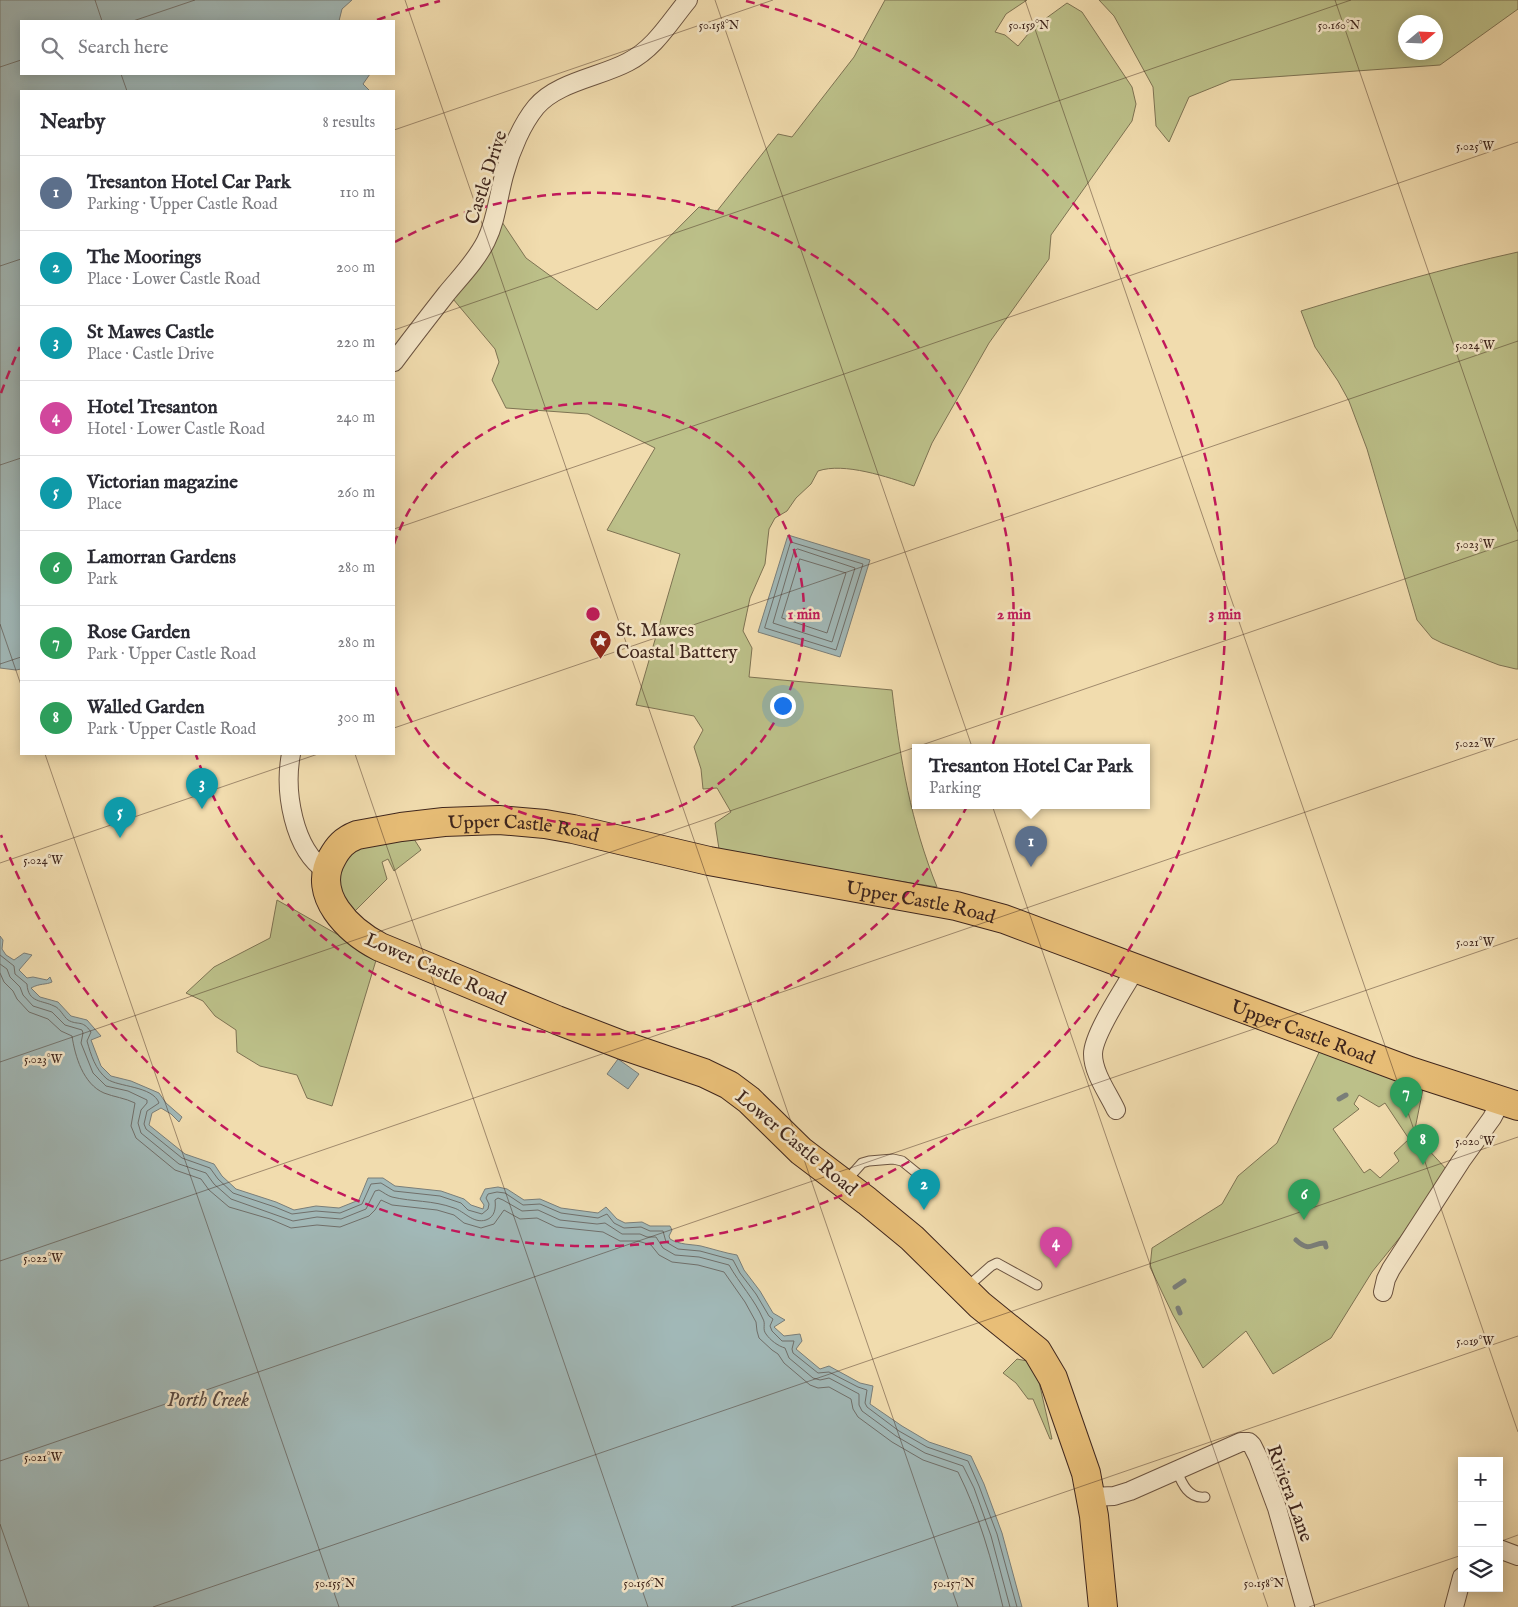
<!DOCTYPE html>
<html lang="en">
<head>
<meta charset="utf-8">
<style>
	:root { --surface:#fff; --page:#f7f7f7; --text:#2b2b33; --muted:#7c7c81; --line:#e1e1e2; --accent:#ea580c }
	body { margin:0; font-family:"IM FELL English",serif; background:var(--page); color:var(--text) }
	.controls { position:absolute; right:15px; bottom:15px; display:grid; overflow:hidden; border-radius:0px; box-shadow:0 2px 12px #0003 }
	.controls button { width:45px; height:45px; display:grid; place-items:center; padding:0; border:0; border-bottom:1px solid var(--line); background:var(--surface); color:var(--text); font:25px sans-serif }
	.compass { position:absolute; left:1398px; top:15px; width:45px; height:45px; border-radius:50%; background:var(--surface); box-shadow:0 2px 12px #0003; rotate:71deg }
	.you { position:absolute; left:782px; top:705px; width:18px; height:18px; margin:-12px; border:4px solid #fff; border-radius:50%; background:#1a73e8; box-shadow:0 0 0 8px #1a73e833 }
	.badge { display:grid; place-items:center; width:32px; height:32px; border-radius:50%; background:var(--accent); color:#fff; font-size:16px; font-weight:700 }
	.pin { position:absolute; translate:-50% -41px; filter:drop-shadow(0 1px 2px #0008) }
	.pin::after { content:''; position:absolute; top:26px; width:18px; height:15px; background:inherit; clip-path:polygon(0 0,100% 0,50% 100%) }
	.popup { position:absolute; left:912px; top:744px; width:238px; height:65px; box-sizing:border-box; display:grid; place-content:center; border-radius:0px; background:var(--surface); filter:drop-shadow(0 1px 4px #0005); font-size:16px; white-space:nowrap; color:var(--muted) }
	.popup b { font-size:19px; color:var(--text) }
	.popup::after { content:''; position:absolute; left:50%; top:100%; margin-left:-10px; border:10px solid transparent; border-top-color:var(--surface) }
	.list { margin:0; padding:0; list-style:none }
	h2 { display:flex; justify-content:space-between; align-items:center; height:65px; margin:0; padding:0 20px; font-size:21px }
	h2 small { font-size:16px; font-weight:400; color:var(--muted) }
	.list li { display:grid; grid-template-columns:32px 1fr auto; gap:15px; align-items:center; box-sizing:border-box; height:75px; padding:0 20px; border-top:1px solid var(--line) }
	.list b { display:block; font-size:19px; white-space:nowrap }
	.list p { margin:0; font-size:16px; white-space:nowrap; color:var(--muted) }
	.list em { font-size:16px; font-style:normal; color:var(--muted) }
	.icon { flex:none; width:28px; height:28px; fill:none; stroke:currentColor; stroke-width:2; stroke-linecap:round; stroke-linejoin:round }
	.map { position:relative; flex:none; width:1518px; height:1607px; overflow:hidden }
	.search { position:absolute; background:var(--surface); box-shadow:0 2px 12px #0003; left:20px; top:20px; width:375px; height:55px; display:flex; align-items:center; gap:12px; box-sizing:border-box; padding:0 18px; border-radius:0px; color:var(--muted); font-size:19px }
	.panel { position:absolute; background:var(--surface); box-shadow:0 2px 12px #0003; left:20px; top:90px; width:375px; height:665px; border-radius:0px }
	.map>svg:first-child { display:block }
	.green { fill:#bcc089; stroke:#7e7353; fill-rule:evenodd }
	.water { fill:#a1b8b7; stroke:#7a7e79 }
	.lines { fill:none; stroke-linecap:round; stroke-linejoin:round }
	.shore { stroke:#706f6a; stroke-width:1 }
	.stream { stroke:#7a7e79; stroke-width:5 }
	.service-casing { stroke:#6c5441; stroke-width:11 }
	.minor-casing { stroke:#6c5441; stroke-width:20 }
	.primary-casing { stroke:#3f261d; stroke-width:30 }
	.service { stroke:#f6e8ca; stroke-width:9 }
	.minor { stroke:#f6e8ca; stroke-width:18 }
	.primary { stroke:#e8be77; stroke-width:28 }
	.ticks { fill:none; stroke:#3f261d; stroke-width:1; stroke-opacity:0.45 }
	.ring { fill:none; stroke:#c2185b; stroke-width:2.5; stroke-dasharray:9 6 }
	.labels { text-anchor:middle; stroke-width:5; stroke-linejoin:round; paint-order:stroke }
	.street-label { font-size:19px; fill:#3f261d; stroke:#f6e8ca }
	.poi-label { font-size:19px; fill:#3f261d; stroke:#f6e8ca; text-anchor:start }
	.water-label { font-size:20px; font-style:italic; fill:#584a44; stroke:#f6e8ca }
	.ticks-label { font-size:12px; text-anchor:middle; fill:#3f261d; stroke:#f6e8ca; stroke-width:5; stroke-linejoin:round; paint-order:stroke }
	.centre { fill:#c2185b; stroke:#f6e8ca; stroke-width:2.5 }
	.ring-label { font-size:15px; text-anchor:middle; font-weight:bold; fill:#c2185b; stroke:#f6e8ca; stroke-width:5; stroke-linejoin:round; paint-order:stroke }
</style>
</head>
<body>
<div class="map">
<svg width="1518" height="1607" viewBox="0 0 1518 1607">
	<rect width="100%" height="100%" fill="#f1dcae"/>
	<filter id="stains"><feTurbulence type="fractalNoise" baseFrequency=".004" numOctaves="4"/><feColorMatrix values="0 0 0 0 .2 0 0 0 0 .09 0 0 0 0 .02 0 0 0 .5 -.17"/></filter>
	<radialGradient id="worn" r=".72"><stop offset=".6" stop-color="#630" stop-opacity="0"/><stop offset="1" stop-color="#630" stop-opacity=".3"/></radialGradient>
	<path class="green" d="M885,0H1027L1006,14L995,32L1005,35L1018,46L1034,27L1067,3L1082,12L1132,87L1136,104L1132,121L1051,235L1049,259L989,343L932,443L914,486C888,477 844,462 818,471L811,484L796,498L787,511L775,518L769,529L765,564L750,598L743,631L752,648L749,677L892,690C900,759 911,823 937,887L848,873L719,849L715,823L731,812L717,788L703,789L701,769L694,747L703,730L694,716L636,705L680,554L607,530L655,448L588,414L506,408L492,380L499,362L495,349L448,293L496,213L526,258L597,310L699,207L717,211L778,134L792,137L854,57Z
		M1099,0H1518V9L1440,65L1231,80L1189,97L1169,142L1156,126L1153,87L1114,16ZM1436,22V52H1406V22Z
		M1518,252V669H1516L1499,665L1442,643L1432,638L1417,620L1367,449L1349,401L1338,381L1315,347L1301,311C1373,289 1445,268 1518,252Z
		M414,839L421,850L394,871L388,859L382,862L387,879L350,916L334,879L354,847Z
		M277,900L377,957L332,1106L307,1098L297,1075L260,1066L237,1052L236,1030L215,1016L203,1001L186,993L214,967L270,938Z
		M1322,1046L1424,1084L1414,1134L1447,1170L1401,1236L1372,1272L1331,1338L1273,1374L1246,1331L1203,1368L1173,1315L1150,1267L1152,1248L1222,1204L1238,1176L1277,1143ZM1359,1095L1379,1107L1385,1103L1409,1139L1394,1153L1399,1161L1380,1178L1370,1169L1364,1173L1333,1129L1359,1109L1354,1104Z
		M1017,1359L1027,1361L1039,1382L1052,1439H1050L1033,1399H1028L1016,1383L1003,1373Z"/>
	<path class="water" d="M0,0H352L342,9L339,21H21V74H370L363,84L370,91H21V669L16,670L0,668Z
		M788,535L870,560L840,657L758,632Z
		M0,936L3,940L2,949L6,955L14,960L24,953L32,955L19,970L27,978L33,977L47,980L50,977L52,982C46,985 40,983 31,988L40,997L58,1002L71,1016L87,1020L101,1036L91,1040L101,1066L111,1076L131,1081L159,1093L166,1103L182,1117L179,1122L171,1114L161,1108L152,1113L149,1125L185,1154L214,1164L222,1176L236,1189L276,1202L294,1210L316,1206L339,1208L359,1200L368,1178H383L395,1186L441,1191L464,1199L471,1205L483,1209L484,1205L480,1199L485,1189L498,1187L507,1189L524,1200L540,1199L561,1208L598,1213L606,1207L617,1219L625,1223L642,1222L650,1226H670L672,1230L669,1236L670,1239C680,1245 690,1244 701,1246C713,1249 725,1253 737,1255L744,1270L760,1291L773,1313L785,1320L774,1327L784,1336L800,1334L802,1341L796,1349L820,1369L829,1366L860,1383L873,1386L870,1404L902,1426L929,1442L971,1456L984,1484L1002,1533L1022,1607H0Z
		M618,1059L639,1074L628,1089L607,1074Z"/>
	<g class="lines">
		<path class="shore" d="M791,542L863,564L836,650L765,628Z
			M798,549L855,568L832,642L773,623L794,551Z
			M800,559L846,573L827,633L782,618Z
			M0,955L14,966L15,974L27,984C28,1003 42,1000 54,1006C60,1008 63,1016 68,1020C78,1026 82,1019 91,1032L87,1041C91,1055 95,1069 107,1079C118,1087 153,1086 159,1103L147,1111L144,1124L146,1129L182,1158L210,1168L218,1179L233,1193L275,1207L292,1214L316,1211L340,1213L362,1204L371,1184L381,1183L394,1191L440,1196L461,1203L468,1210L482,1214L488,1209L489,1204L486,1198L488,1194L497,1192L505,1193L523,1205L540,1204L561,1213L598,1218L607,1214L614,1223L624,1228L641,1227L650,1231H663L666,1242L678,1249L700,1251L733,1260L740,1273L756,1294L769,1316L773,1319L770,1326L772,1331L782,1341H794L792,1349L793,1353L818,1373L829,1372L858,1387L867,1390L865,1403L867,1407L899,1431L927,1447L968,1461L979,1486L997,1534L1017,1607
			M0,964L7,969L10,977L20,987L23,995L33,1006L52,1012L65,1025L82,1030L83,1033L81,1043L93,1073L106,1086L128,1091L147,1100V1103L141,1110L138,1123L141,1133L179,1164L206,1173L214,1184L231,1199L293,1221L317,1217L341,1219L366,1209L375,1191L379,1190C383,1192 388,1196 392,1197C413,1202 432,1200 454,1208C464,1211 473,1224 486,1220C495,1217 496,1208 495,1200L498,1198L503,1200L522,1211L538,1210L560,1220L597,1224L605,1223L622,1234H640L647,1237H656L663,1248L675,1255L699,1257L729,1265C739,1283 755,1300 763,1319C766,1324 762,1329 766,1334C770,1340 778,1346 785,1348L789,1358L813,1378L820,1380L829,1378L859,1394V1405L862,1411L896,1436L925,1453L963,1466L974,1488L991,1536L1010,1607
			M0,973L4,982L13,991L17,999L29,1012L48,1019L61,1031L72,1036C75,1056 83,1084 104,1093C114,1097 125,1098 135,1103L131,1126L136,1138L175,1170L201,1179L209,1190L229,1207L270,1219L291,1228L317,1225L340,1227L369,1216L375,1210L381,1200L392,1205L437,1210L454,1215L464,1223L481,1228L494,1224L504,1210L520,1219L537,1218L556,1227L603,1232L620,1241H638L651,1245L659,1255L672,1262L698,1265L724,1272L745,1302L756,1322L757,1331L759,1338L772,1350L778,1354L784,1363L810,1385L818,1388L829,1387L851,1399L853,1409L858,1417L892,1442L923,1460L958,1472C979,1514 992,1561 1003,1607"/>
		<path class="stream" d="M1339,1099L1346,1095
			M1296,1240C1310,1253 1311,1243 1325,1243L1326,1247
			M1175,1287L1184,1281
			M1178,1308L1180,1313"/>
		<defs>
			<path id="service" d="M845,1182L862,1163L869,1161L893,1159L902,1161L923,1178
				M967,1287L991,1266L997,1263L1037,1285
				M1177,1471C1182,1484 1189,1499 1205,1497"/>
			<path id="minor" d="M394,362C411,339 429,316 447,293C461,276 476,261 486,241C497,219 498,195 505,172C511,150 522,124 536,107C557,82 600,77 628,62C655,48 669,23 688,0
				M291,754C284,791 293,849 326,871
				M1116,1110C1108,1093 1093,1073 1093,1054C1093,1034 1125,987 1136,968
				M1383,1292L1386,1279L1391,1269L1461,1161L1492,1118L1501,1101
				M1091,1497L1114,1496L1130,1491L1241,1442H1249L1252,1445L1258,1457L1277,1508L1305,1607
				M1499,1549L1518,1556
				M1454,1607L1462,1577"/>
			<g id="primary">
				<path id="s1" d="M1103,1607L1094,1516L1086,1473L1053,1378L1037,1351L980,1305L912,1238L867,1201L801,1151L749,1100L729,1085L704,1073L622,1045L557,1020L380,947C349,931 311,895 332,858C338,847 344,840 357,835L401,827L444,822L499,820L545,824L573,829L709,861L956,906L1004,919L1410,1071L1518,1106"/>
			</g>
		</defs>
		<use href="#service" class="service-casing"/>
		<use href="#minor" class="minor-casing"/>
		<use href="#primary" class="primary-casing"/>
		<use href="#service" class="service"/>
		<use href="#minor" class="minor"/>
		<use href="#primary" class="primary"/>
	</g>
	<path class="ticks" d="M95,0L102,21M405,0L958,1607M715,0L1268,1607M1025,0L1518,1432M1335,0L1518,532M133,21L195,0M0,67L21,60M121,74L127,91M394,130L773,0M0,266L21,259M394,330L1351,0M0,465L21,458M394,529L1518,142M0,624L21,685M0,664L21,657M394,728L1518,341M45,754L339,1607M355,754L648,1607M0,863L318,754M0,1062L1518,540M0,1261L1518,739M0,1461L1518,938M0,1524L29,1607M1499,1542L1518,1535M153,1607L1518,1137M731,1607L1518,1336M1309,1607L1462,1555"/>
	<g class="ring">
		<path d="M394 544A211 211 0 1 1 394 684"/>
		<path d="M395 242A421 421 0 1 1 196 755"/>
		<path d="M1 393A632 632 0 0 1 20 347M377 20A632 632 0 0 1 440 1M746 1A632 632 0 1 1 1 835"/>
	</g>
	<defs>
		<symbol id="sight-pin" viewBox="-11 -11 22 30"><path d="M0 17L-7.5 6A9.5 9.5 0 1 1 7.5 6Z" fill="#8f2418" stroke="#f6e8ca"/><path d="M0-6L1.8-2.2L6-1.7L2.9 1.2L3.7 5.4L0 3.3L-3.7 5.4L-2.9 1.2L-6-1.7L-1.8-2.2Z" fill="#fff"/></symbol>
	</defs>
	<g fill-rule="evenodd">
		<use href="#sight-pin" x="588" y="628" width="25" height="34"/>
	</g>
	<g class="labels">
		<g class="street-label">
			<text transform="translate(485 177) rotate(-72)" y="7">Castle Drive</text>
			<text dy="7" stroke="none"><textPath href="#s1" startOffset="1366">Upper Castle Road</textPath></text>
			<text dy="7" stroke="none"><textPath href="#s1" startOffset="1771">Upper Castle Road</textPath></text>
			<text transform="translate(436 968) rotate(24)" y="7">Lower Castle Road</text>
			<text dy="7" stroke="none"><textPath href="#s1" startOffset="2176">Upper Castle Road</textPath></text>
			<text transform="translate(797 1142) rotate(40)" y="7">Lower Castle Road</text>
			<text transform="translate(1291 1493) rotate(70)" y="7">Riviera Lane</text>
		</g>
		<g class="poi-label">
			<text x="616" y="636">St. Mawes<tspan x="616" dy="22">Coastal Battery</tspan></text>
		</g>
		<g class="water-label">
			<text x="208" y="1406">Porth Creek</text>
		</g>
	</g>
	<g class="ticks-label">
		<text x="719" y="29">50.158°N</text>
		<text x="1029" y="29">50.159°N</text>
		<text x="1339" y="29">50.160°N</text>
		<text x="1475" y="150">5.025°W</text>
		<text x="1475" y="349">5.024°W</text>
		<text x="1475" y="548">5.023°W</text>
		<text x="1475" y="747">5.022°W</text>
		<text x="43" y="864">5.024°W</text>
		<text x="1475" y="946">5.021°W</text>
		<text x="43" y="1063">5.023°W</text>
		<text x="1475" y="1145">5.020°W</text>
		<text x="43" y="1262">5.022°W</text>
		<text x="1475" y="1345">5.019°W</text>
		<text x="43" y="1461">5.021°W</text>
		<text x="335" y="1587">50.155°N</text>
		<text x="644" y="1587">50.156°N</text>
		<text x="954" y="1587">50.157°N</text>
		<text x="1264" y="1587">50.158°N</text>
	</g>
	<circle cx="593" cy="614" r="8" class="centre"/>
	<g class="ring-label">
		<text x="804" y="619">1 min</text>
		<text x="1014" y="619">2 min</text>
		<text x="1225" y="619">3 min</text>
	</g>
	<rect width="100%" height="100%" filter="url(#stains)"/>
	<rect width="100%" height="100%" fill="url(#worn)"/>
</svg>
<div class="controls">
<button>+</button>
<button>−</button>
<button><svg class="icon" aria-label="layers" viewBox="0 0 24 24"><path d="M12 4l9 5-9 5-9-5zM3 14l9 5 9-5"/></svg></button>
</div>
<svg class="compass" viewBox="-18 -18 36 36"><path d="M0-13l5 13h-10z" fill="#e53935"/><path d="M0 13l5-13h-10z" fill="#7c7c81"/></svg>
<div class="you"></div>
<div class="pin badge" style="left:1031px;top:867px;background:#5c6f8a">1</div>
<div class="popup"><b>Tresanton Hotel Car Park</b>Parking</div>
<div class="pin badge" style="left:924px;top:1210px;background:#0f9aa8">2</div>
<div class="pin badge" style="left:202px;top:809px;background:#0f9aa8">3</div>
<div class="pin badge" style="left:1056px;top:1268px;background:#d1479c">4</div>
<div class="pin badge" style="left:120px;top:838px;background:#0f9aa8">5</div>
<div class="pin badge" style="left:1304px;top:1220px;background:#2e9e5b">6</div>
<div class="pin badge" style="left:1406px;top:1118px;background:#2e9e5b">7</div>
<div class="pin badge" style="left:1423px;top:1165px;background:#2e9e5b">8</div>
<div class="search"><svg class="icon" aria-label="search" viewBox="0 0 24 24"><circle cx="10" cy="10" r="6"/><path d="M15 15l6 6"/></svg>Search here</div>
<section class="panel">
<h2>Nearby<small>8 results</small></h2>
<ul class="list">
<li><span class="badge" style="background:#5c6f8a">1</span><div><b>Tresanton Hotel Car Park</b><p>Parking · Upper Castle Road</p></div><em>110 m</em></li>
<li><span class="badge" style="background:#0f9aa8">2</span><div><b>The Moorings</b><p>Place · Lower Castle Road</p></div><em>200 m</em></li>
<li><span class="badge" style="background:#0f9aa8">3</span><div><b>St Mawes Castle</b><p>Place · Castle Drive</p></div><em>220 m</em></li>
<li><span class="badge" style="background:#d1479c">4</span><div><b>Hotel Tresanton</b><p>Hotel · Lower Castle Road</p></div><em>240 m</em></li>
<li><span class="badge" style="background:#0f9aa8">5</span><div><b>Victorian magazine</b><p>Place</p></div><em>260 m</em></li>
<li><span class="badge" style="background:#2e9e5b">6</span><div><b>Lamorran Gardens</b><p>Park</p></div><em>280 m</em></li>
<li><span class="badge" style="background:#2e9e5b">7</span><div><b>Rose Garden</b><p>Park · Upper Castle Road</p></div><em>280 m</em></li>
<li><span class="badge" style="background:#2e9e5b">8</span><div><b>Walled Garden</b><p>Park · Upper Castle Road</p></div><em>300 m</em></li>
</ul>
</section>
</div>
</body>
</html>
